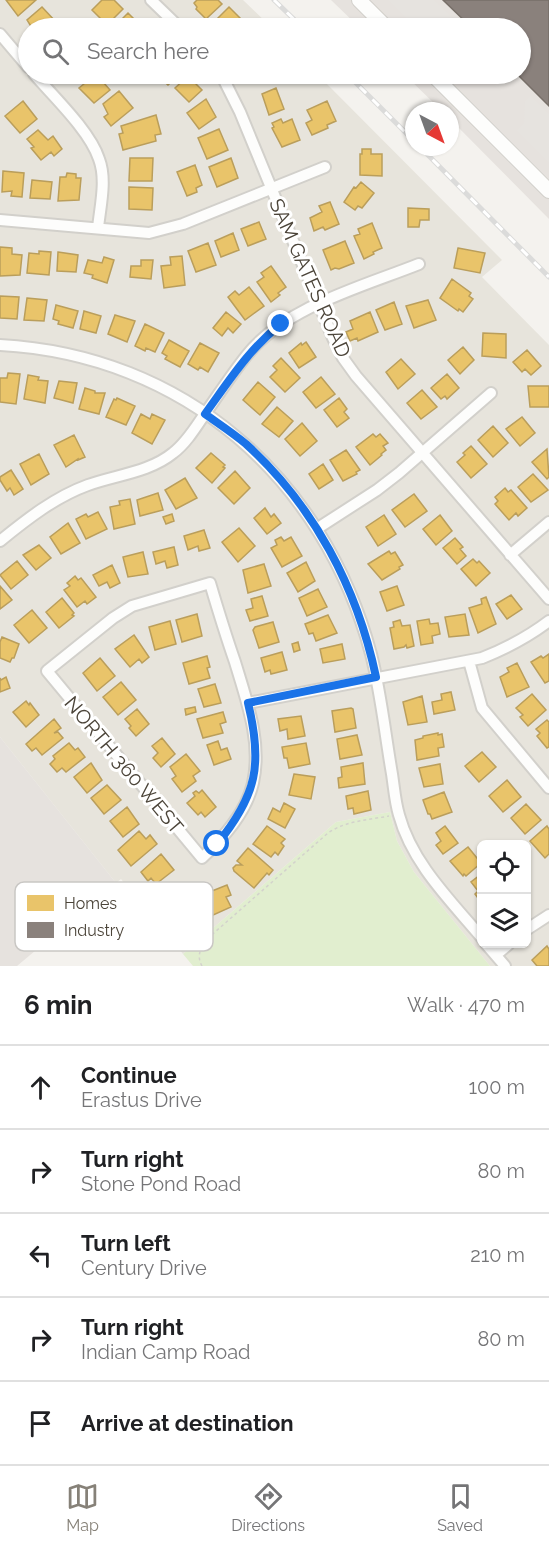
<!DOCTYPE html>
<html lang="en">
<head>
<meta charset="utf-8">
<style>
	:root { --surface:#fff; --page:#f6f6f6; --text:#202124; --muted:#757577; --line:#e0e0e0; --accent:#868178 }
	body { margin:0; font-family:Raleway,sans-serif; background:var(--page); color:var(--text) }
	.controls { position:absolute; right:18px; bottom:18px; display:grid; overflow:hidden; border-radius:9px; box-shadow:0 2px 4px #0004 }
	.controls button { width:54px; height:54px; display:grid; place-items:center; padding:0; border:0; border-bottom:2px solid var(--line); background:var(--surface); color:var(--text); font:30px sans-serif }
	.compass { position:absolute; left:405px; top:102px; width:54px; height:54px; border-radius:50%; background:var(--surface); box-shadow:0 2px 4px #0004; rotate:139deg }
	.stop { position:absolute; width:18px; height:18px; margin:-14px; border:4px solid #1a73e8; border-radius:50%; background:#fff }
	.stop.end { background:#1a73e8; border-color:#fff; box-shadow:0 2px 6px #0008 }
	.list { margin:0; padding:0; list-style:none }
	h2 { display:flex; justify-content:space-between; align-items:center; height:78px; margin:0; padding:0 24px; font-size:26px }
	h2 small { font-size:20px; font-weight:400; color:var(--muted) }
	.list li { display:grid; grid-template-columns:39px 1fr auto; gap:18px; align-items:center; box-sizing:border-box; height:84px; padding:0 24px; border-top:2px solid var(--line) }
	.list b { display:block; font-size:22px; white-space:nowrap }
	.list p { margin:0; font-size:20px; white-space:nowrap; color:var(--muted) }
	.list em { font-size:20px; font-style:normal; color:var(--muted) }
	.icon { flex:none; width:33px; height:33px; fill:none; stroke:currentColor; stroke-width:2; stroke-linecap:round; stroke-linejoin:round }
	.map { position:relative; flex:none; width:549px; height:966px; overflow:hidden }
	.search { position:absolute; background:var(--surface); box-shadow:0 2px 4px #0004; left:18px; right:18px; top:18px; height:66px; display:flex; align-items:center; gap:15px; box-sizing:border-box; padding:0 21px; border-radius:33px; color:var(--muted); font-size:22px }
	.sheet { height:498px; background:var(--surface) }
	nav { display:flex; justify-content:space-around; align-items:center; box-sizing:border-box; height:84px; border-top:2px solid var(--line); background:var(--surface); font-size:16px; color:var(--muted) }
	nav a { display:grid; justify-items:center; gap:3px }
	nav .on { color:var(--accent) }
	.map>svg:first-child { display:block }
	.residential { fill:#e7e4dc; fill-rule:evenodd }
	.industrial { fill:#e6e2de }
	.green { fill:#e1eecf }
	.parking { fill:#e6e3df }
	.homes { fill:#e9c46a; stroke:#ba9e5b; stroke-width:1.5 }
	.industry { fill:#8a817c; stroke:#776f68; stroke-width:1.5 }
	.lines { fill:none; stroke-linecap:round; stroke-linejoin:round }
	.minor-casing { stroke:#d2d0cb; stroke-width:14 }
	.tertiary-casing { stroke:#d2d0cb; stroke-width:16 }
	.path { stroke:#d3d2cc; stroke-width:1.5; stroke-dasharray:3 3; stroke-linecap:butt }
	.minor { stroke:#fdfdfc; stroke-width:10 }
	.tertiary { stroke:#fdfdfc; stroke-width:14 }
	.rail-casing { stroke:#dbdbda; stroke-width:5 }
	.rail { stroke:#fff; stroke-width:3; stroke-dasharray:9; stroke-linecap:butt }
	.route { stroke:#1a73e8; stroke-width:8 }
	.labels { text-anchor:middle; stroke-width:6; stroke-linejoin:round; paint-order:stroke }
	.street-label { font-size:20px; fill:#4b4439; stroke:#fff }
	.key { fill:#fff; stroke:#c9c7c4; stroke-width:1.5 }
	.key-label { font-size:16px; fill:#4b4439 }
</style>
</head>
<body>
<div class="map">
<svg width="549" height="966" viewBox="0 0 549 966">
	<rect width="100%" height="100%" fill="#f4f2ee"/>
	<path class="residential" d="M0,0H243L272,28H28V74H317L502,260L482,277L549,345V966H490L414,872L397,841L390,812L336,822L183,954L121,879L116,883L0,737ZM482,844H526V944H482Z"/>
	<path class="industrial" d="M331,0H549V219L450,119V111H442L404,74H520V28H360Z
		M0,737L116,883L17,966H0Z"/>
	<path class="green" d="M390,812L397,841L414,872L490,966H193L183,954L336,822Z"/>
	<path class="parking" d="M389,0H434L463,28H417Z
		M530,96L549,115V162L517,130L524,123L525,101Z"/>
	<path class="homes" d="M6,0H36L18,16Z
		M102,0H114L123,9L107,25L92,10Z
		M197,0H218L222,4L206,19L196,9L197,7L194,3Z
		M42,7L56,22L49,28H32L27,20Z
		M229,7L244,22L238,28H216L212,24Z
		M128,13L143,28H117L115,26Z
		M67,74H83L73,81Z
		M96,74L110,90L94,103L79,88Z
		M156,74H180L168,85Z
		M253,74H275L260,83Z
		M188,76L202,90L189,102L175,88Z
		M276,88L284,109L269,115L262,94Z
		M119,91L133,108L111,126L104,117L108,114L103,104Z
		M206,99L216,117L199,129L187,113Z
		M23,101L37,119L20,133L5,116Z
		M327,101L336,121L327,125L328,128L312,135L306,123L312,120L307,110Z
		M156,115L161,134L155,135L156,141L123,150L119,134L123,133L121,126Z
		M281,119L283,123L292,119L300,140L282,147L272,128L274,127L272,123Z
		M219,129L228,150L207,159L198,138Z
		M38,130L48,140L53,136L62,149L54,156L51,152L41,160L31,148L34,147L27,139Z
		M362,149H371V154H382V176L360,175V154H362Z
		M130,158H153L152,181H129Z
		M231,158L238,178L217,187L209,167Z
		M195,165L202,185L196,188L197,192L187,196L177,172Z
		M3,171L24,173L22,197L11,196L12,191L2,192Z
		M67,173L76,174V178H81L79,200L58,201L60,177H66Z
		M32,180L52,182L50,199L30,198Z
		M361,182L374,193L362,208L358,206L355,210L344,202L354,187L356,188Z
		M129,187L153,188L152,210L129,209Z
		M330,202L339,224L325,230L323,227L314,231L310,218L322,212L319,206Z
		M408,208L429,209V220H420L419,227H408Z
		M259,222L266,239L248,246L241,229Z
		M372,223L382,248L373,252L374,254L364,259L354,236L360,234L358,229Z
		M233,233L239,250L221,257L215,241Z
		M345,241L354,263L339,269L335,268L331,270L323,250Z
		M208,243L216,265L196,272L188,251Z
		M0,247L12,248V254L22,255L20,275L0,276Z
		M458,248L485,253L480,273L454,268Z
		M39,251L51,252L49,275L27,273L29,253L39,254Z
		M58,252L78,255L76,272L57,271Z
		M182,256L185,285L164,288L161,266L171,265L170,257Z
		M104,257L114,260L107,283L92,278L93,275L84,273L88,260L102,263Z
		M141,260H153L151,279L130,277L131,266H141Z
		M271,266L286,287L278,293L280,295L271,302L257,282L264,277L261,273Z
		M452,279L471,293L469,296L473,299L463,312L459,309L458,311L440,298Z
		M249,287L264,306L245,320L228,297L235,291L239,295Z
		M0,296L19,297L17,319L0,318Z
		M27,298L47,300L44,321L24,320Z
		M428,300L436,320L414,328L406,306Z
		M394,302L402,324L385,330L376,310Z
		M56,305L78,311L73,328L58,324L59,321L53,319Z
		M84,311L101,316L96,333L80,329Z
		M226,312L241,324L233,333L228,328L222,336L213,328Z
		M370,312L378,332L358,341L357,338L350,341L346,332L353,329L350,321Z
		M115,315L135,321L127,342L108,334Z
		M145,324L164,333L155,352L146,348L145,351L135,346Z
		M483,333L506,334V358L482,356Z
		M169,340L189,351L180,367L165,359L167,356L162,353Z
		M306,342L316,357L299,368L289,353L301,343L302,345Z
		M200,343L219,353L208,372L200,367L198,370L188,364Z
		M463,347L474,360L460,374L448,360Z
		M527,350L541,366L531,375L525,369L522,372L513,362Z
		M281,358L300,378L285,392L270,377L277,370L273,366Z
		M401,359L415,374L398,389L386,372Z
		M8,373L20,374L16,404L0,402V378H7Z
		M447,374L459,388L447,399L445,396L441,399L431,388Z
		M28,375L39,377L38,380L48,381L45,403L24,399Z
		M321,377L335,394L316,408L303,392Z
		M59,381L77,383L73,403L54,398Z
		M258,382L275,397L260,415L243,400Z
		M528,386H549V407H530Z
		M85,388L95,391V393H105L99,414L79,409Z
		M422,390L437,407L421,419L407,403Z
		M117,398L135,406L126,425L106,417L114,399L116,400Z
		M339,398L347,409L344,412L349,418L337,427L324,410Z
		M277,407L293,421L279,437L262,424Z
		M141,414L150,419L152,414L165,420L152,444L132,433Z
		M522,417L535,433L520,446L506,429Z
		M302,423L317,441L300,456L285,439Z
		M493,426L508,443L493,457L478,440Z
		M373,434L376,437L380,434L388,443L383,446L386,450L381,454L382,455L370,465L356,447Z
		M74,435L85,457L78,460V459L66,467L54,445Z
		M471,446L487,464L471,478L457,462L465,455L463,453Z
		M547,449L549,477L547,479L532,462Z
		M346,450L360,470L356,472L357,474L343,481L330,460Z
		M211,453L225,465L223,467L225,468L212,483L196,468Z
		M39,454L49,474L31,485L20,464Z
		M323,464L333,480L319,489L309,474Z
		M11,470L23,489L14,495L10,488L7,491L0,480V477Z
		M235,471L250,488L234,504L218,488Z
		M533,474L548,490L531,502L518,487Z
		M185,478L197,498L176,509L165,490Z
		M505,488L508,492L511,490L527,508L518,516L516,513L509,520L495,504L498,501L495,497Z
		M158,493L163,510L140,516L137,500Z
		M414,494L427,511L405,527L392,510Z
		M130,499L135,524L114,529L110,507L120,505L119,501Z
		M265,508L271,517L274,514L281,523L267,534L254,518Z
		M98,512L107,529L86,539L76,519L86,514L88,517Z
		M172,514L174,521L166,524L163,517Z
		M384,515L396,534L378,546L366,527Z
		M440,515L452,531L436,545L423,529Z
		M68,523L80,543L61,554L50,537Z
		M239,528L255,546L238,562L222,542Z
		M204,530L210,548L199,551L198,546L188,550L184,536Z
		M281,537L284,541L291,537L302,556L282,567L271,548L277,545L275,540Z
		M455,538L463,547L460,549L466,556L457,564L443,548Z
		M39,545L51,558L36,570L23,555Z
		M174,547L178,565L167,568L165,561L156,564L153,552Z
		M389,551L391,554L395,552L403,565L399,567L400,569L382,580L368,564Z
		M143,552L148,574L128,577L123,557Z
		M473,559L477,563L479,561L490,573L476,586L461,569Z
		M17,561L28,575L11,589L0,575Z
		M306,562L315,581L298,592L287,573Z
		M264,564L271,586L248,593L243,570Z
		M112,565L120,583L110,588L107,582L99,586L93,575Z
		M75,576L78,580L81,578L96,597L87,604L85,601L77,607L64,590L70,586L67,583Z
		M0,586L12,600L0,609Z
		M397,586L404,605L387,611L380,592Z
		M318,589L327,607L307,616L299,598Z
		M511,595L522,609L507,619L496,604Z
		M262,596L268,616L250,621L246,610L253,608L251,599Z
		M486,597L496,624L478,633L469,608L482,604L481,599Z
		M62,598L74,613L72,615L74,616L59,628L46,612Z
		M32,610L47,628L29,643L14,625Z
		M197,614L202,636L182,642L176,620Z
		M465,614L469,635L449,637L445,617Z
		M328,615L337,633L316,641L313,633L309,634L305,624Z
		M429,619L430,624L438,623L440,634L432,636L433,643L421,645L417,621Z
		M400,620L402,626L410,625L414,646L407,648L406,645L404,647L394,649L390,628L394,627L393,622Z
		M170,621L176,644L155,650L149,627Z
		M273,622L279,642L259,648L253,630L255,627Z
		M134,635L149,657L142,663L139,659L130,667L115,649Z
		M2,637L19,644L14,658H12L10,662L0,658V642Z
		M298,642L300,650L294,652L292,644Z
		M342,644L345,659L323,663L320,649Z
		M282,652L287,670L271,674L270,670L265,672L261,658Z
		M549,654V681L545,683L531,662L541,656L543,658Z
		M207,656L210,667L207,668L210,678L189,684L183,663Z
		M100,658L115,676L97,691L83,673Z
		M517,663L529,687L507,697L500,677L509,672L507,668Z
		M6,677L10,688L0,692V678L1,680Z
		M121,682L136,700L118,715L103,697Z
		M215,684L221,703L204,707L198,689Z
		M451,692L455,710L434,714L432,702L442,700L441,694Z
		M532,694L546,710L528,726L520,717L523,715L516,708Z
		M422,696L427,722L408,725L403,702Z
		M26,701L29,705L30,703L39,715L26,727L13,712Z
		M195,707L196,712L186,715L185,709Z
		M351,708L353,709L356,728L335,732L332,711Z
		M137,709L149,724L136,736L129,728L131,726L125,719Z
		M223,712L226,722L220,724L223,733L203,738L197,719Z
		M301,716L305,736L288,739L287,729L280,731L278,719Z
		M54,719L61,728L54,733L58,732L63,738L42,755L36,748L32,751L26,744Z
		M547,720L549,722V747L547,748L537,736L540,733L536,729Z
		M438,733V735L442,734L444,747L438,748L439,756L417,760L415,740L423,738V736Z
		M357,735L362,755L340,759L337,739Z
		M162,738L175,754L161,767L153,758L158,753L152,746Z
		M218,741L221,750L227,748L231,759L214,765L207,745Z
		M69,743L75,750L78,748L85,757L66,772L62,768L57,772L50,764L55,759L53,756Z
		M306,743L310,764L289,768L287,758H284L282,747Z
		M482,752L496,767L479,782L465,766Z
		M186,754L200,771L193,776L196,781L182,792L172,779L176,776L170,767Z
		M91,763L102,780L87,793L74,777Z
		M363,763L365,784L339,788L338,778L342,777L341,767Z
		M440,764L443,784L424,787L419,768Z
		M294,774L315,777L311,799L289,795Z
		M507,780L521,797L503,812L489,796Z
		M107,785L121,800L104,814L91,798Z
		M202,790L216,807L205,817L201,812L198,815L187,803L195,796L193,793L196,791L199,793Z
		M368,791L371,810L354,814L353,808L348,809L346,796Z
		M444,792L452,812L432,819L430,814H428L423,800Z
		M284,803L295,809L285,828L268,819L273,808L280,812Z
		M526,804L541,820L525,834L511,818Z
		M127,807L139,824L123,837L110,821Z
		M267,826L285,839L281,843L284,846L278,855L275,852L271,857L253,844Z
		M445,826L458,843L443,854L436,845L441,841L436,833Z
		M547,826L549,829V854L545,858L530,841Z
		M139,831L146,839L150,835L157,844L131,866L118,850Z
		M468,847L481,863L466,876L464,874L463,876L450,861Z
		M248,848L273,870L269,875L267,873L254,888L234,871L233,868L236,865H242L237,861Z
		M161,854L174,870L156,884L151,878L148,881L141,872Z
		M480,875H482L481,902L475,894L478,891L471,882Z
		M227,885L231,895L226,897L231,907L211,916L209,909L204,911L201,904L205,902L202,895Z
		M547,946L549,949V966H537L532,960Z"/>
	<path class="industry" d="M443,0H549V106L517,74H520V28H472Z"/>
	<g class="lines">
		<defs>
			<path id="minor" d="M151,0L180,28
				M0,34L28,67
				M34,74C53,96 90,131 99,159C107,180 100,207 98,228
				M221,74L240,112L333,338L343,358L356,376L549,599
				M0,220L149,233L183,224L325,167
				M0,345C184,355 324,478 371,654C381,693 385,734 392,774C394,787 395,802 399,815C412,863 450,900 482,938
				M318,528L377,490L399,473L491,393
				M0,541C27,519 55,497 88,485C116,475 150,472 173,453C185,444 194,430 202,418C217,397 231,375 247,355C285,307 364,286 419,264
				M510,555L549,522
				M210,583C218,610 226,636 235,662C247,702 262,742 253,783C246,813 223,838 202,858L47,671L113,618L132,606Z
				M469,661L482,708L549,788
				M248,703L482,658C507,648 528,637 549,621
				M526,930L549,915
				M486,944L505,966
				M496,955L509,944"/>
			<path id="tertiary" d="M359,0L387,28
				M432,74L549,191"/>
		</defs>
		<use href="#minor" class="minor-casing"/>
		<use href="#tertiary" class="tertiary-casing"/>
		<path class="path" d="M202,966C196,955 201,948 207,939L328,833C345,821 368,820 389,816"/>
		<use href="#minor" class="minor"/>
		<use href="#tertiary" class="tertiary"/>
		<defs>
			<path id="rail" d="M274,0L303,28
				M347,74L414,141
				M420,147L549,277"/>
		</defs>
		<use href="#rail" class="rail-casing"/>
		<use href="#rail" class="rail"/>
	</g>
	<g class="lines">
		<path class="route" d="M217,844C257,795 263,764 248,703L376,677C357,587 314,506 246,444C233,433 219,424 205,414C229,381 249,349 281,324"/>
	</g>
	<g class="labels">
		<g class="street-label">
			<text transform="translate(310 278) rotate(66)" y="7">SAM GATES ROAD</text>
			<text transform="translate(124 765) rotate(50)" y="7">NORTH 360 WEST</text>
		</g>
	</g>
	<rect x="15" y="882" width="198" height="69" rx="9" class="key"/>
	<rect x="27" y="895" width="27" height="16" fill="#e9c46a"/>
	<rect x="27" y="922" width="27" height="16" fill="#8a817c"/>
	<g class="key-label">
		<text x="64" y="909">Homes</text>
		<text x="64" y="936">Industry</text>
	</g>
</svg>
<div class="controls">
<button><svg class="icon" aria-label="locate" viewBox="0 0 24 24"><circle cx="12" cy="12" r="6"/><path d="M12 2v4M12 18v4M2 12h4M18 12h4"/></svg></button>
<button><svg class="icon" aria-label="layers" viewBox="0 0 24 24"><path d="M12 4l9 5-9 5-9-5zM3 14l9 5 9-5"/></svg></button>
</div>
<svg class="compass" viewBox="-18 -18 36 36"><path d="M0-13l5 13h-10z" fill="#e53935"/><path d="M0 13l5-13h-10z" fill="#757577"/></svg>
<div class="stop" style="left:217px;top:844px"></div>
<div class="stop end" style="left:281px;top:324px"></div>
<div class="search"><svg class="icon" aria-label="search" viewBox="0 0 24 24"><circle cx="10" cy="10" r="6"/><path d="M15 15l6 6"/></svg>Search here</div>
</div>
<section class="sheet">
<h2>6 min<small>Walk · 470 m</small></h2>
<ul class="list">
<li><svg class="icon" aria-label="ahead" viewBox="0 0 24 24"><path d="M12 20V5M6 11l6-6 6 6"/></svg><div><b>Continue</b><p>Erastus Drive</p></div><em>100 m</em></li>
<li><svg class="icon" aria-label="right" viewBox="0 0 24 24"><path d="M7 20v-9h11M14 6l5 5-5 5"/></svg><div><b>Turn right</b><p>Stone Pond Road</p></div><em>80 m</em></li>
<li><svg class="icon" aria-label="left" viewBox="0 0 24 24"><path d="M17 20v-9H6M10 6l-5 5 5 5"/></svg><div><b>Turn left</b><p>Century Drive</p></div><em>210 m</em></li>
<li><svg class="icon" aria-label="right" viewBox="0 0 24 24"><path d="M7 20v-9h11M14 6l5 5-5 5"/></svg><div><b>Turn right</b><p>Indian Camp Road</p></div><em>80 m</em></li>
<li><svg class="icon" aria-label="arrive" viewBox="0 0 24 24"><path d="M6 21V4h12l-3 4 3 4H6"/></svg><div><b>Arrive at destination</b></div></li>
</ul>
</section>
<nav>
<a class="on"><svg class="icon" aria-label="map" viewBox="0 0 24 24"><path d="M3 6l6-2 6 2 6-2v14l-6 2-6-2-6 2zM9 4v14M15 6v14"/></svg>Map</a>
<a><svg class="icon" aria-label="directions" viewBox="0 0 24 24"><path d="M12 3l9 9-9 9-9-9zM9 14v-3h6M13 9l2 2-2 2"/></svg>Directions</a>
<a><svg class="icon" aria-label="saved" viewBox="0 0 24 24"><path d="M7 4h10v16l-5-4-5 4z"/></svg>Saved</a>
</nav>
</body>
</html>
